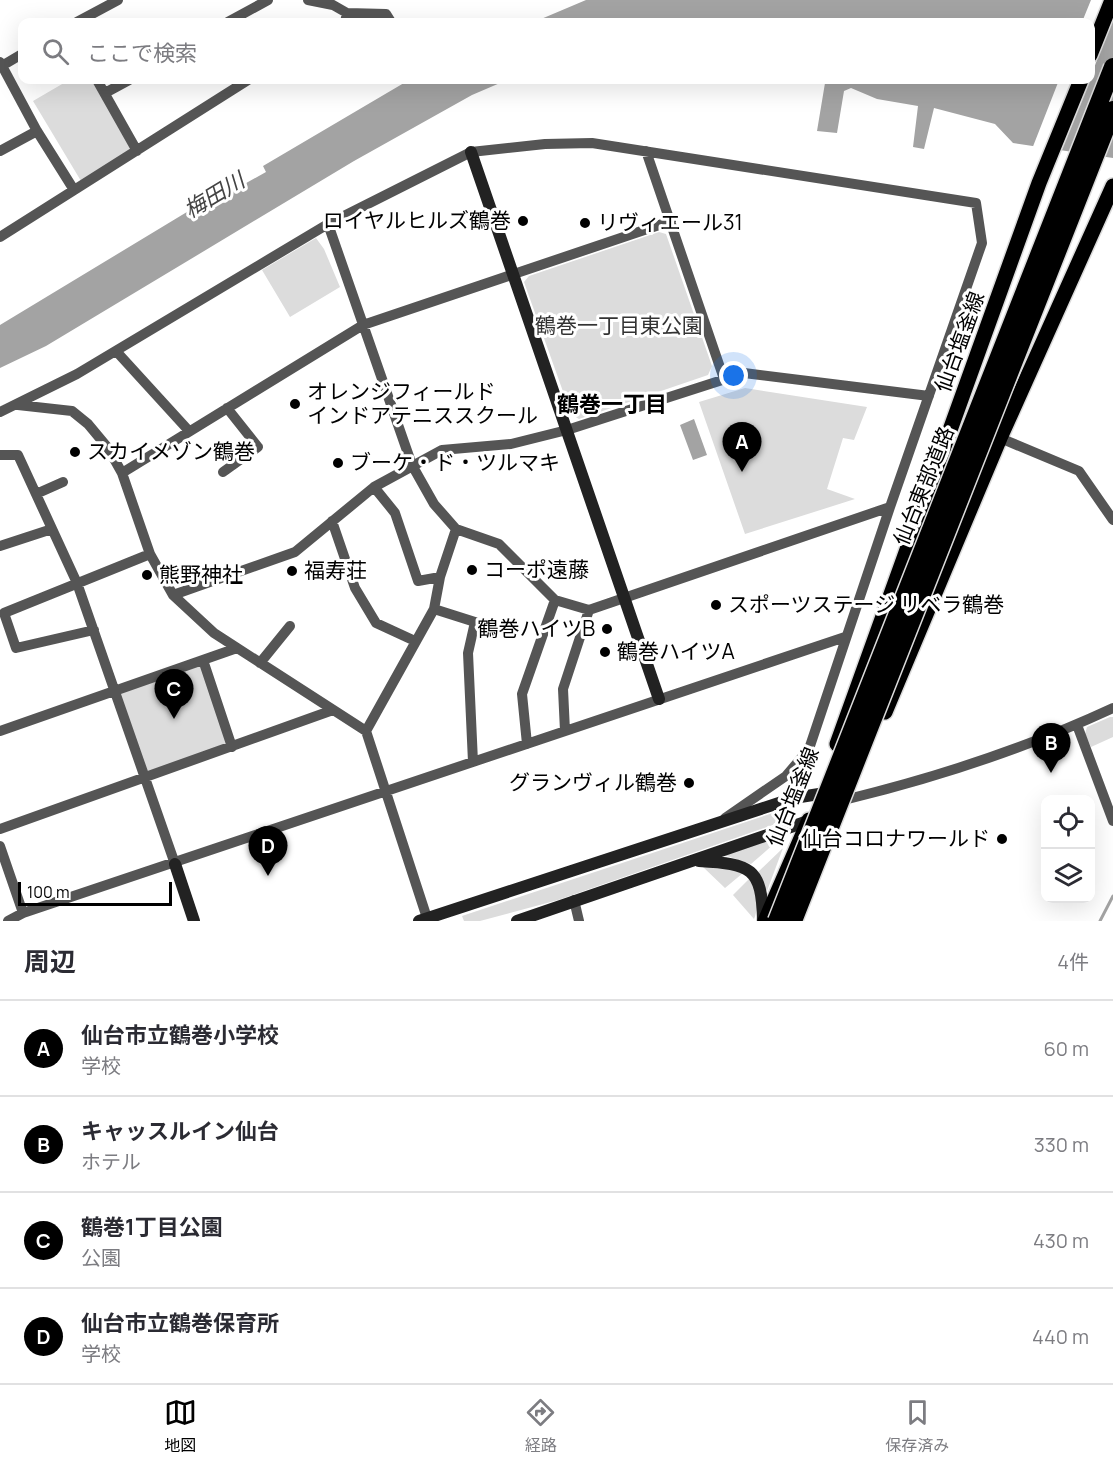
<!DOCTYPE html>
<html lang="ja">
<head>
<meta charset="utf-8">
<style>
	:root { --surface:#fff; --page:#f7f7f7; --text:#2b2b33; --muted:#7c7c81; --line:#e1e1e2; --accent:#000 }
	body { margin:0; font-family:Manrope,"Noto Sans JP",sans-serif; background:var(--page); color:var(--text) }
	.controls { position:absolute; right:18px; bottom:18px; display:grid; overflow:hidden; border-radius:12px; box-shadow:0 6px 24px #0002 }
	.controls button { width:54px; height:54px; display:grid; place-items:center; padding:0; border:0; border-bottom:2px solid var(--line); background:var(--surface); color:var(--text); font:30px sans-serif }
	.scale { position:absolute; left:18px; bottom:15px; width:154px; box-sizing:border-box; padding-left:6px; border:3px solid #000; border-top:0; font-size:16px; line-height:21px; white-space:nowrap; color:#000; -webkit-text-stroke:4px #fff; paint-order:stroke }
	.you { position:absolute; left:734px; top:376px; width:21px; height:21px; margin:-15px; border:4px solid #fff; border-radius:50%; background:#1a73e8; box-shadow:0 0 0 9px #1a73e833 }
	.badge { display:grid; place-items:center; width:39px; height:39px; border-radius:50%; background:var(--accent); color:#fff; font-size:20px; font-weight:700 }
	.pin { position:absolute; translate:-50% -50px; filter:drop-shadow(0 2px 3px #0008) }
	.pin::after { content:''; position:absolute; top:32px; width:21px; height:18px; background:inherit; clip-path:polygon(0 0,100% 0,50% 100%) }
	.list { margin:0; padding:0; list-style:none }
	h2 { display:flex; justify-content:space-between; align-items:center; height:78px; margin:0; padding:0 24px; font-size:26px }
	h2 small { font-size:20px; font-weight:400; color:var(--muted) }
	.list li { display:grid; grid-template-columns:39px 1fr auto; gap:18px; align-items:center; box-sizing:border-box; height:96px; padding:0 24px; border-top:2px solid var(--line) }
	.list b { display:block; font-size:22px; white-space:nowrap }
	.list p { margin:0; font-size:20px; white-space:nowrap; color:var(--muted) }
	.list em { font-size:20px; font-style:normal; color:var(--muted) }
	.icon { flex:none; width:33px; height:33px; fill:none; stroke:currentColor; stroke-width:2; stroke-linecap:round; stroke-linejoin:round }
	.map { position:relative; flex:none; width:1113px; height:921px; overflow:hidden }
	.search { position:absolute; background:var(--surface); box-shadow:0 6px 24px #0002; left:18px; right:18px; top:18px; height:66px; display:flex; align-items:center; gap:15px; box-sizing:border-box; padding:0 21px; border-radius:12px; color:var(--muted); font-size:22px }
	.sheet { height:462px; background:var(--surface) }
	nav { display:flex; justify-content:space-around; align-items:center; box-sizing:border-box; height:84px; border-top:2px solid var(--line); background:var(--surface); font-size:16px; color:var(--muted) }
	nav a { display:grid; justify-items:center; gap:3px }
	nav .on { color:var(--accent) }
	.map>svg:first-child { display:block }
	.green { fill:#dcdcdc }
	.water { fill:#a3a3a3 }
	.pier { fill:#fff }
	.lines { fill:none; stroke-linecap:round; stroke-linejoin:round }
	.stream { stroke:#a3a3a3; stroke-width:3 }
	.primary-casing { stroke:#dbdbdb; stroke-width:18 }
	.street { stroke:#555; stroke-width:10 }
	.secondary { stroke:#222; stroke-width:12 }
	.primary { stroke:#000; stroke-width:15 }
	.highway-bridge-casing { stroke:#dbdbdb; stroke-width:21; stroke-linecap:butt }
	.highway-bridge { stroke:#000; stroke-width:18 }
	.poi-dot { fill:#000; stroke:#fff; stroke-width:2 }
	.labels { text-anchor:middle; stroke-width:6; stroke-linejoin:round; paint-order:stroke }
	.poi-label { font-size:21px; fill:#000; stroke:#fff; text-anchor:start }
	.park-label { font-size:21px; fill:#333; stroke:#fff }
	.street-label { font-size:21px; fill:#000; stroke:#fff }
	.water-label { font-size:22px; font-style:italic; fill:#444; stroke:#fff }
	.neighbourhood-label { font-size:22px; font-weight:bold; fill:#000; stroke:#fff }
</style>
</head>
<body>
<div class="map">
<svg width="1113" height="921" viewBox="0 0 1113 921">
	<rect width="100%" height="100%" fill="#fff"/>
	<path class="green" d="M69,80H93L132,149L81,181L33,101Z
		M659,232L666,234L712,366L708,375L579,419L571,414L524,282L529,276Z
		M316,238L324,249L340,287L290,317L262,270Z
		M745,388L867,407L854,440L843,438L827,489L855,499L745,534L699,402Z
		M203,660L232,747L146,777L115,691Z
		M1110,717H1113V737L1091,747L1085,734L1087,727Z
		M785,809L781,822L558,900L480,921H464L462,916Z
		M777,838L775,843L751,864L724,855Z
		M783,848L767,891L757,873Z
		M723,864L743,873L725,888L703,867Z
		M749,879C758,889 759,908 754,919L733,895Z"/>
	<path class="water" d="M586,0H1113V158L1013,143L995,124L934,108L924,149L913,147L918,106L877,99L851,88L844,91L837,133L817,131L825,83L800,80H1090V22H534Z
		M409,80H507L472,95L354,161L46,346L0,368V325L220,192L223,196L266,172L263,166Z
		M694,419L707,455L693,460L680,425Z"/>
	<path class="pier" d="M1091,0H1113V18L1091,76L1090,22H1082Z
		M1059,80H1089L1060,154L1032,149Z"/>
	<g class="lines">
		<path class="stream" d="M1100,921L1113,896"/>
		<defs>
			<path id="primary" d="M1090,55L1112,0
				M885,712L1000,438L1113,186
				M837,744L1039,183L1081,80
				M765,921L809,820"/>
		</defs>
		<use href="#primary" class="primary-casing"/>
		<path class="street" d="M308,0L333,5L347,13L345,22
			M347,13L386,14L391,22
			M77,22L118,0
			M228,22L268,0
			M0,62L37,131L74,190
			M0,67L22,54
			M97,80L137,151
			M105,93L129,80
			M0,151L37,131
			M646,151L724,379
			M328,224L412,465L434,504L456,529L499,544L555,600L589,610L890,507
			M0,237L248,80
			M116,351L189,431
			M18,405L72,411L88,424L108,448L122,473L150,554L173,595L214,633L366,731L428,921
			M0,412L77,374L328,224L471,152L545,144L592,143L976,203L982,243L890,507L809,749L786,776L725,818
			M1000,438L1079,471L1113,520
			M0,455H18L77,583L175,864
			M223,472L258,447L227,408
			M122,473L363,325L671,221
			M374,487L395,513L418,581L440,577
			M36,494L63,482
			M332,521L355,588L376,623L415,641
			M0,546L52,529
			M173,595L295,552L374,487L442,450L511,444L567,430L744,373L929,396
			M434,609L475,622L468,653L473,762
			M94,630L16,648L4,613L150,554
			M203,660L232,747
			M260,663L290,626
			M1077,725L1113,821
			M0,731L237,648
			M366,731L434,609L440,577L456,529
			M565,731L563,689L589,610
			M527,744L522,694L555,600
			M848,799C938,777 1029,747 1113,708
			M0,829L333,710
			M0,846L23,913
			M574,900L579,921
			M8,921L23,913L845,637"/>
		<path class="secondary" d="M471,152L659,699
			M699,861C751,864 762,867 763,921
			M175,864L194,921
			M419,921L794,798L819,794L832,796
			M517,921L814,819"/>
		<use href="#primary" class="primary"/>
		<defs>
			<path id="highway-bridge" d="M777,921L1113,67
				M793,921L1113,110"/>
		</defs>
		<use href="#highway-bridge" class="highway-bridge-casing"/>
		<use href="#highway-bridge" class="highway-bridge"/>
	</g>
	<g class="poi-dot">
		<circle cx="523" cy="221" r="6"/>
		<circle cx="585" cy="223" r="6"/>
		<circle cx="295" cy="404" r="6"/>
		<circle cx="75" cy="452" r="6"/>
		<circle cx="338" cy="463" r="6"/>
		<circle cx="472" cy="570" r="6"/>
		<circle cx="292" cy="571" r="6"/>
		<circle cx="147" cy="575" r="6"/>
		<circle cx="716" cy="605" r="6"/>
		<circle cx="607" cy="629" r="6"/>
		<circle cx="605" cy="652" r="6"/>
		<circle cx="689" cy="783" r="6"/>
		<circle cx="1002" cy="839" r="6"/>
	</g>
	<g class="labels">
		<g class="poi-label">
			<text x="511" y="228" text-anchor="end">ロイヤルヒルズ鶴巻</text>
			<text x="597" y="230">リヴィエール31</text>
			<text x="307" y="399">オレンジフィールド<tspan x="307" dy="24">インドアテニススクール</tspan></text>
			<text x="87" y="459">スカイメゾン鶴巻</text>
			<text x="350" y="470">ブーケ・ド・ツルマキ</text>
			<text x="484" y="577">コーポ遠藤</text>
			<text x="304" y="578">福寿荘</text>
			<text x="159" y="582">熊野神社</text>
			<text x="728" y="612">スポーツステージ リベラ鶴巻</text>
			<text x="595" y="636" text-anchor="end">鶴巻ハイツB</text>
			<text x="617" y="659">鶴巻ハイツA</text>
			<text x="677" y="790" text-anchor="end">グランヴィル鶴巻</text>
			<text x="990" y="846" text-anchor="end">仙台コロナワールド</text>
		</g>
		<g class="park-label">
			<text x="619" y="333">鶴巻一丁目東公園</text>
		</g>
		<g class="street-label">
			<text transform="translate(960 342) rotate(-70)" y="7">仙台塩釜線</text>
			<text transform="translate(924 486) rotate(-68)" y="7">仙台東部道路</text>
			<text transform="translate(793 797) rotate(-68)" y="7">仙台塩釜線</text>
		</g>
		<g class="water-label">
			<text transform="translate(214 195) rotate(-31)" y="8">梅田川</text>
		</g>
		<g class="neighbourhood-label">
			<text x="612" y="412">鶴巻一丁目</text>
		</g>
	</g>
</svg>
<div class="controls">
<button><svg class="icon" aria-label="locate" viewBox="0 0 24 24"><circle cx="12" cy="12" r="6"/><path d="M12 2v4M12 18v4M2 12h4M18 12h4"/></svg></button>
<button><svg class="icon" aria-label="layers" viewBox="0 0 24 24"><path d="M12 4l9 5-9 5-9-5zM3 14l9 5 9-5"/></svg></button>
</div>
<div class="scale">100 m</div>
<div class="you"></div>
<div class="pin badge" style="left:742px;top:472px">A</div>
<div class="pin badge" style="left:1051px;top:773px">B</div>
<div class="pin badge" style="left:174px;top:719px">C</div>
<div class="pin badge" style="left:268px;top:876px">D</div>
<div class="search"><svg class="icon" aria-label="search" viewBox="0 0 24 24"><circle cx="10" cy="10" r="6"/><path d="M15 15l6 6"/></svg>ここで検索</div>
</div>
<section class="sheet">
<h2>周辺<small>4件</small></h2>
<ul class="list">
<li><span class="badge">A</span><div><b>仙台市立鶴巻小学校</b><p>学校</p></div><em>60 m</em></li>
<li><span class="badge">B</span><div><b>キャッスルイン仙台</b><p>ホテル</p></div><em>330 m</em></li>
<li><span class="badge">C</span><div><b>鶴巻1丁目公園</b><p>公園</p></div><em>430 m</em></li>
<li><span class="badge">D</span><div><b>仙台市立鶴巻保育所</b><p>学校</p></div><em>440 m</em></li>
</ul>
</section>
<nav>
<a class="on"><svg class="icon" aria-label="map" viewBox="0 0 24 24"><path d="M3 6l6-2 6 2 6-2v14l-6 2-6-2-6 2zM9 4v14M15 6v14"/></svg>地図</a>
<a><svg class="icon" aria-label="directions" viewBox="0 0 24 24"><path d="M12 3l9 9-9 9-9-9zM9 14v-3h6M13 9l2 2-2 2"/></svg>経路</a>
<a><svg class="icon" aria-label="saved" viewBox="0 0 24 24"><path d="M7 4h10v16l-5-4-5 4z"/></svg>保存済み</a>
</nav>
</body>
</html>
